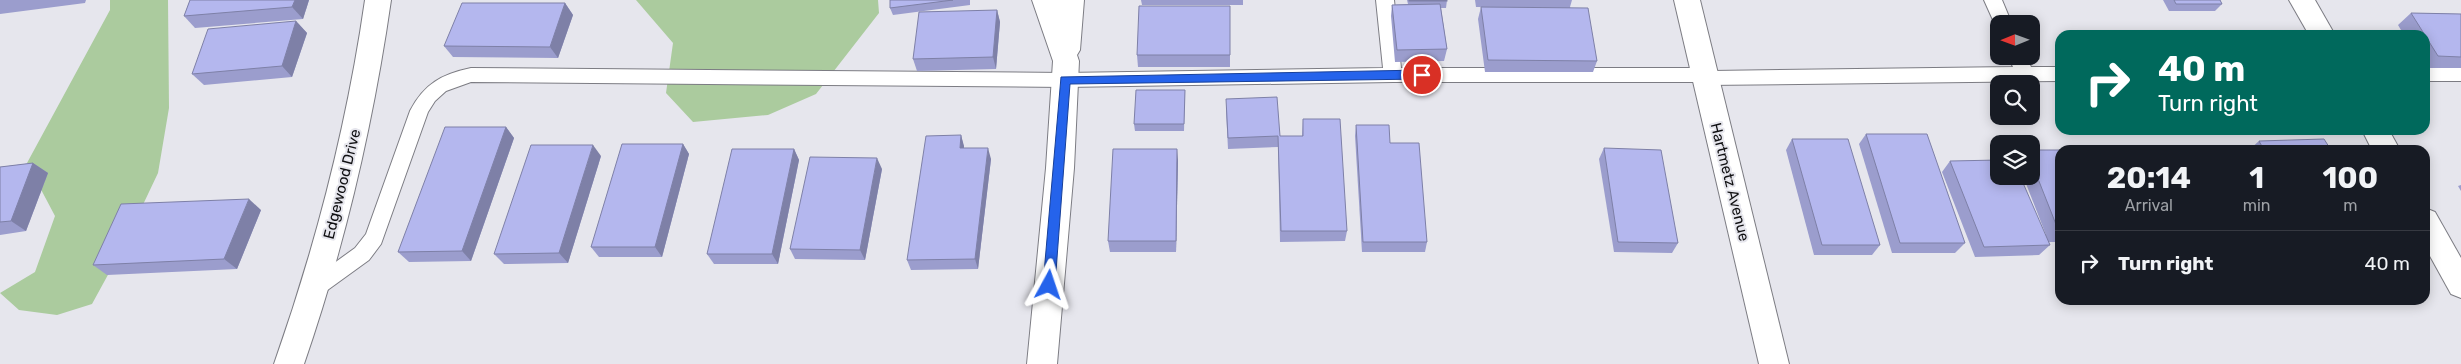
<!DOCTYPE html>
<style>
:root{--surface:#171b24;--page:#242831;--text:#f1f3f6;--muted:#9ea1a6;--line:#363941}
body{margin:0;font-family:Rubik,sans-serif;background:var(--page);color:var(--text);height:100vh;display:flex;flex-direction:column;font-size:19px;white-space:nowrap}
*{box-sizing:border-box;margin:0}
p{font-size:16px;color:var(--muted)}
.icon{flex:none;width:28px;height:28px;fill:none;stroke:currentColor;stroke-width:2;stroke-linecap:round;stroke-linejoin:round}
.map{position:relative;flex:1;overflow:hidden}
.details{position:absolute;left:2055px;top:145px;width:375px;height:160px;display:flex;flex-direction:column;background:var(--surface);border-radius:15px;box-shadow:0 2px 12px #0003}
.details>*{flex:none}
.banner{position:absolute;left:2055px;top:30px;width:375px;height:105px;border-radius:15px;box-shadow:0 2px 12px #0003;background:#00695c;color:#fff;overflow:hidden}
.needle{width:32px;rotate:269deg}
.buttons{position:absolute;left:1990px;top:15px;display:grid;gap:10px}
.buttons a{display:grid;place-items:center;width:50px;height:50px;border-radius:10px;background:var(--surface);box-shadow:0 2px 12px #0003;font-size:25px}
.pin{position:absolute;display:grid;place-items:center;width:42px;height:42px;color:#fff;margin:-21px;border:2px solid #fff;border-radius:50%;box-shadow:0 1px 5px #0007}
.me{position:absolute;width:55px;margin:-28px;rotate:5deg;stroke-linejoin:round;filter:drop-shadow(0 0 4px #0008)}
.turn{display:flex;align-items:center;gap:18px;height:105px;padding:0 20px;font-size:22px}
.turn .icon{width:65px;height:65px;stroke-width:2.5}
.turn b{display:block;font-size:35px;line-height:42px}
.eta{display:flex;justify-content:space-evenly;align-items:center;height:85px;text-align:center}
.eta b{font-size:30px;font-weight:700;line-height:35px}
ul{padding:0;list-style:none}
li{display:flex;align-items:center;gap:15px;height:65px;padding:0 20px;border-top:1px solid var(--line)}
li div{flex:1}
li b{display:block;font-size:19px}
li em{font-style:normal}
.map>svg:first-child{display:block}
</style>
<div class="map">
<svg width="2461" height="364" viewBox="0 0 2461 364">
<rect width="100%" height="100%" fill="#e6e6ed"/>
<g fill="#abcb9e">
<path d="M110,0H168L169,108L158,173L121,251L92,304L57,315L19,310L0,293L35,272L55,216L27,163L110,10Z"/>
<path d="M636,0H878L879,13L816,94L768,115L693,122L666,93L673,43Z"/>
</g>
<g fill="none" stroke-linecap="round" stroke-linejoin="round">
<g stroke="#7c7c83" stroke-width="2">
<g id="lane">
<path d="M1376,0H1394L1401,68H1705L1712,71L2013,67L2008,56H2026L2031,67H2060V81L1705,85L1698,82H1393L1065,87L471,82L446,91L435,101L428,112L381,244L369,260L322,294L315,297L308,294L305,288L308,282L355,248L366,234L410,111C424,84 442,74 471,68L1065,73L1383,68Z"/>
<path d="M1984,0H2002L2012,24H1999V29H1997Z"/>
<rect x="2425" y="67" width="36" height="14"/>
</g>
</g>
<g stroke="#7c7c83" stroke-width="2">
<g id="street">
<path d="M365,0H391C373,125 345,245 304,364H274C316,245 347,125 365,0Z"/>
<path d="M1032,0H1058V2V0H1084L1080,50L1077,55L1079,61L1074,168L1057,364H1027L1046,168L1053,61Z"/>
<path d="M1674,0H1700L1789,364H1759Z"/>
<path d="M2289,0H2315L2335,35H2309Z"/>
<path d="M2362,130H2389L2400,150H2372Z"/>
<path d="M2425,208L2435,212L2461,258V298L2451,294L2425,247Z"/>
</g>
</g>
<use href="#lane" fill="#fff" fill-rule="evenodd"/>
<use href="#street" fill="#fff" fill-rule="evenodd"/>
</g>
<g fill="#9b9dcd">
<path d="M0,0H86L85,3L0,14Z"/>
<path d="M190,0H309L303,19L195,28L184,16Z"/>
<path d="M890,0H970V5L893,15L890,8Z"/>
<path d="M1141,0H1243V5H1142Z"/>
<path d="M1407,0H1447L1446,8H1441L1447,49L1444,61L1395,62L1391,16L1392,5L1408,4Z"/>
<path d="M1475,0H1572L1570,7L1597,61L1593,72H1485L1478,19L1481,7H1476Z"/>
<path d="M2163,0H2220L2222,4L2215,11H2169Z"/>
<path d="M565,3L573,15L558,58L453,57L444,46Z"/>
<path d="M1230,6V67H1138L1137,55Z"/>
<path d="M997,10L1000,22L996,69L917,71L913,59Z"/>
<path d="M2411,13L2461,14V68H2425V35H2404L2398,25Z"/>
<path d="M296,21L307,33L292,77L204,85L192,74Z"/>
<path d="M1185,90L1184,131H1135L1134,124Z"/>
<path d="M1226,110L1280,136H1302L1303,119L1347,231L1345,241L1280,242L1278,147L1228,149Z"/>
<path d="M1356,125L1390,143L1427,242L1425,252H1362L1355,136Z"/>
<path d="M506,127L514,138L471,261L409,262L398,252Z"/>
<path d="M1866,134L1965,243L1955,253H1892L1859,144Z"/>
<path d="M961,135L964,148L991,159L978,269L911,270L907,260Z"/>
<path d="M1792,139L1880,245L1872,255H1814L1786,150Z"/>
<path d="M2259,141L2331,150H2249Z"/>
<path d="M683,144L689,154L662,257H599L591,247Z"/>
<path d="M1604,148L1678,243L1672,253L1614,252L1599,159Z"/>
<path d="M794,149L799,160L778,264H714L707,254Z"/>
<path d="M2031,150H2060V242H2049L2050,245L2039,255L1975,257L1942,172L1950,161L2046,235L2023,176H2031Z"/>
<path d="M601,156L568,263L504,264L494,254Z"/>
<path d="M1178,160L1176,252H1110L1108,241Z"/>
<path d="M33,163L48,173L26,231L0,235V167Z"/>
<path d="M882,169L865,260L795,259L790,249Z"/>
<path d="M2461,185V191L2458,186Z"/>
<path d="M261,210L237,269L107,275L93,265Z"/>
</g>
<g fill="#7e80a7">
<path d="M295,0H309L303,19L292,7Z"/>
<path d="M565,3L573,15L558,58L550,47Z"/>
<path d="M997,10L1000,22L996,69L993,57Z"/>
<path d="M296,21L307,33L292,77L282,66Z"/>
<path d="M506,127L514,138L471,261L462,251Z"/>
<path d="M961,135L964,146L963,159L960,148Z"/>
<path d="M683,144L689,154L662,257L655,247Z"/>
<path d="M593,145L601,156L568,263L559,253Z"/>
<path d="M988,148L991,159L978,269L975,259Z"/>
<path d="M794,149L799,160L778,264L772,254Z"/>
<path d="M1177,149L1178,160L1176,252V241Z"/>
<path d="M877,158L882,169L865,260L860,250Z"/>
<path d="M33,163L48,173L26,231L11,221Z"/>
<path d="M249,199L261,210L237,269L224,259Z"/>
</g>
<g fill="#b4b7ee" stroke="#7e80a7">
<path d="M190,0H295L292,7L184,16Z"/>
<path d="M890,0H953L890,8Z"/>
<rect x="1409" y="0" width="38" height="1"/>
<path d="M2174,0H2220L2222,4H2176Z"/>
<path d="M462,3H565L550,47L444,46Z"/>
<path d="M1440,4L1447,49L1397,50L1392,5Z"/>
<path d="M1139,6H1230V55H1137Z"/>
<path d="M1481,7L1588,8L1597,61L1488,60Z"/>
<path d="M997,10L993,57L913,59L919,12Z"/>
<path d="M2411,13L2461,14V57L2438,56Z"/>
<path d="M296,21L282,66L192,74L208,29Z"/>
<path d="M1136,90H1185L1184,124H1134Z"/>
<path d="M1277,97L1280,136H1303V119H1340L1347,231H1281L1278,136L1228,138L1226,99Z"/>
<path d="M1356,125H1389L1390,143H1419L1427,242H1363Z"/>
<path d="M445,127H506L462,251L398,252Z"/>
<path d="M1866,134H1927L1965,243H1900Z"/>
<path d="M961,135L960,148H988L975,259L907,260L926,136Z"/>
<path d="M1792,139H1848L1880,245H1822Z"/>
<path d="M2324,139L2331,150H2264L2259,141Z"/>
<path d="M622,144H683L655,247H591Z"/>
<path d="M531,145H593L559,253L494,254Z"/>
<path d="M1604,148L1661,150L1678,243L1618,242Z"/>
<path d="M732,149H794L772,254H707Z"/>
<path d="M1113,149H1177L1176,241H1108Z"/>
<path d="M2031,150H2086H2060V232H2059L2031,161Z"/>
<path d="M810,157L877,158L860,250L790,249Z"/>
<path d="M1999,160V176H2020L2050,245L1984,247L1950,161Z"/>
<path d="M33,163L11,221L0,222V167Z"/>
<path d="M249,199L224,259L93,265L121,204Z"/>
</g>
<path fill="#2563eb" stroke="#184099" d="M1422,70L1428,75L1422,79L1070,84L1055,285L1049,291L1045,289L1043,285L1061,77Z"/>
<g text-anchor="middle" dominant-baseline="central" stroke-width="4" stroke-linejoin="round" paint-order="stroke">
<g font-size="15" fill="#101012" stroke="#e6e6ed">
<text transform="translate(1730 182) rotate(76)">Hartmetz Avenue</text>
<text transform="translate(342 184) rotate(-76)">Edgewood Drive</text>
</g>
</g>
</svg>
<div class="buttons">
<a><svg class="needle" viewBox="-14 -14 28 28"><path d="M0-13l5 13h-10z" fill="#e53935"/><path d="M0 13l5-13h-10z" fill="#9ea1a6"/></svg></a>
<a><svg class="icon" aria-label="search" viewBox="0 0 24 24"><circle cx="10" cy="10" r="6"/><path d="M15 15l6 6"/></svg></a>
<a><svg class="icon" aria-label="layers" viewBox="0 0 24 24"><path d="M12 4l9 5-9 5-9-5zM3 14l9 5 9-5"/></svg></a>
</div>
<div class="pin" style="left:1422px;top:75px;background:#d93025"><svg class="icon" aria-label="arrive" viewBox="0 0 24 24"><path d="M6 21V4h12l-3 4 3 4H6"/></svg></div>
<svg class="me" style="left:1049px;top:285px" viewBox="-20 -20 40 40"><path d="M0-17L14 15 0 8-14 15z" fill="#2563eb" stroke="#fff" stroke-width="4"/></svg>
<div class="banner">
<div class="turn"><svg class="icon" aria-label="right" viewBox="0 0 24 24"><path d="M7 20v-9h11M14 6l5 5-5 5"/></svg><div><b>40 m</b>Turn right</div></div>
</div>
<section class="details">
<div class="eta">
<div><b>20:14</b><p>Arrival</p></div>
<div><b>1</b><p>min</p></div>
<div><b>100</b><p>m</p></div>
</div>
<ul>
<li><svg class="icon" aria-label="right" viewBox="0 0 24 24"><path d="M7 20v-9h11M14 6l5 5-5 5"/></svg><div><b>Turn right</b></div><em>40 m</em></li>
</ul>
</section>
</div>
